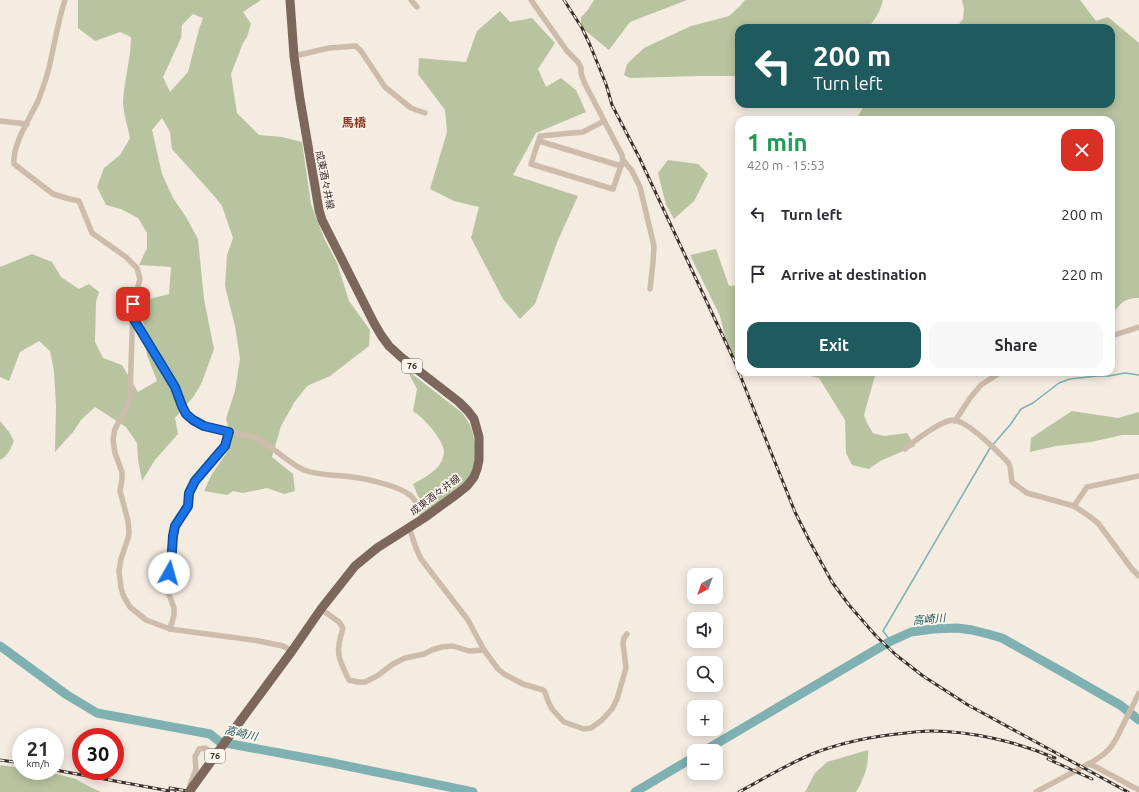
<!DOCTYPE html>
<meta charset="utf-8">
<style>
:root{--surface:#fff;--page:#f7f7f7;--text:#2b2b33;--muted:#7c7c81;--accent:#1f5a5e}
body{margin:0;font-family:Ubuntu,"Noto Sans JP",sans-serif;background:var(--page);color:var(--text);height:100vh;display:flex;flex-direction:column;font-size:15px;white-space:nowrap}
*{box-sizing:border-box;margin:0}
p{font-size:13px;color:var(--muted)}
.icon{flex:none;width:22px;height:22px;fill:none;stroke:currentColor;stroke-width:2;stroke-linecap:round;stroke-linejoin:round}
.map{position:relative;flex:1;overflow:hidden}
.side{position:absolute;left:735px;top:116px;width:380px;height:260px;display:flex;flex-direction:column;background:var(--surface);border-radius:12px;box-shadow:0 2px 10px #0003}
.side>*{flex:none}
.guide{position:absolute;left:735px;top:24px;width:380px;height:84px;border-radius:12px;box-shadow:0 2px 10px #0003;background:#1f5a5e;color:#fff;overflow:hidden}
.needle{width:26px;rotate:221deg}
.fabs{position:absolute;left:687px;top:568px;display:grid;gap:8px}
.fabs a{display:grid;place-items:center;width:36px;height:36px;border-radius:8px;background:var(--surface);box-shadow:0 2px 10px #0003;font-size:20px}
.speed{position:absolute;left:12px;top:728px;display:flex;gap:8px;font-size:20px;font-weight:700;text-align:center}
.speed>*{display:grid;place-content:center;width:52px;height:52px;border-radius:50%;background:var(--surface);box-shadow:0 2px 10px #0003;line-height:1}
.speed small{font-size:10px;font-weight:400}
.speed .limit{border:6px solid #d22;background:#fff;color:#111}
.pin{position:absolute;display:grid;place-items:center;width:34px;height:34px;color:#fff;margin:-17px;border-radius:8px;box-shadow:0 2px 6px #0006}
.me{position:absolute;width:44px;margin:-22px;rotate:7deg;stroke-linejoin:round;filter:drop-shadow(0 0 3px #0008)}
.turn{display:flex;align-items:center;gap:14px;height:84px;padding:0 12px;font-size:18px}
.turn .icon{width:52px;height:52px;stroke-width:2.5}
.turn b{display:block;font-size:28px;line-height:34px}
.round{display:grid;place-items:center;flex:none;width:42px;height:42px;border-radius:12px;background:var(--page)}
.head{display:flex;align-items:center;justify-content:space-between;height:68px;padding:0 12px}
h1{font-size:24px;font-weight:600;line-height:30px;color:#1e9e55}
.button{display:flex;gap:8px;margin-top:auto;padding:8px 12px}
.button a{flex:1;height:46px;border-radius:12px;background:var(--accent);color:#fff;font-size:16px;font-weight:600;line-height:46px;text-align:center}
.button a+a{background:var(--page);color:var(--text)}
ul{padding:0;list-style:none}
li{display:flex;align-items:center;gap:12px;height:60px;padding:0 12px}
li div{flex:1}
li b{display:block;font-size:15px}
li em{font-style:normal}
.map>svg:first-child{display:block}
</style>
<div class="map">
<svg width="1139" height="792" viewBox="0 0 1139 792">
<rect width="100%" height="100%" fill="#f4ebe1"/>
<g fill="#b8c4a0" fill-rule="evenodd">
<path d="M78,0H261L243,12L251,24L247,37L243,43L231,74L237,113L259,135L282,137L302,142L311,204L324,238L337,263L349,301L370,330L369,346L330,376L307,386L294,403L281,426L272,457L293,474L295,491L284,494L267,488L243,493L233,491L227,495L204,491L212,474L228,451L232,439L226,419L235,391L240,359L235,326L225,286L227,255L233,238L222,206L216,198L172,149L170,132L162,118L152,130L162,174L173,198L186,217L198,239L204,299L214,349L202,382L194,396L175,418L178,434L155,460L142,481L138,459L137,443L126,427L95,407L81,420L73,432L55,452L56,406L54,371L50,351L39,341L20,352L9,381L0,377V267L32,254L52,262L61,277L79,289L89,284L99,292L96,302L95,342L103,358L122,365L138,392L157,381L147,355L141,301L169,294L171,267L139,265L147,248V233L138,218L121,209L106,205L97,187L104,168L120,155L130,138C128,128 123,112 123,102C124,80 131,59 131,37L120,32L95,41L78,28ZM193,14L203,18L199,29L188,72L170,92L163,77L181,38L182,25Z"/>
<path d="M594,0H687L630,22L609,50L581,27V17L587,11Z"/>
<path d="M745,0H883C880,12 876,18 868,28H739V76H699L630,78L624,75L627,64L644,48L691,26L729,16L738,8Z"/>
<path d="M962,0H1080L1096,21L1108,17L1139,43V298C1123,298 1120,304 1111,316V120H856L865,104H1111V28H956L963,19L964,9Z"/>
<path d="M500,11L510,22L532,18L555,43L538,69L546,87L561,78L576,90L586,112L536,133L513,175L578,196L558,240L535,304L520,319L503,299L471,238L479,207L454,201L430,189L447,132L445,110L418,74L419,58L466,62L477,31Z"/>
<path d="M668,160L698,164L708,174L694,201L674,219L666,205L658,173Z"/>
<path d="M716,249L729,286L739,285V367L729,354L720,316L690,255Z"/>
<path d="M407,370L461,412C477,429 480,458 468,479C462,489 436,506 426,515L413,484C421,480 435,472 440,464C442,462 444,455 444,452C444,440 423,417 413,411L417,389Z"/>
<path d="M792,372H876L864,415L867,423L873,433L884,436L907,433L915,446L880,461L869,469L852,465L846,453L845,420L819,378Z"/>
<path d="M1072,411L1118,418L1139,412V435H1122L1091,442L1056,446L1030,452L1031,438Z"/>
<path d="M0,421L9,432L14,441C11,448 7,457 0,460Z"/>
<path d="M868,750C869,765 864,779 856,792H805L815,773L827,762Z"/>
<path d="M0,765L21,768V771H45L76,779L88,786L101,792H0Z"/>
</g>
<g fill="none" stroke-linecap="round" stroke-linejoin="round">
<path stroke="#7fb0b2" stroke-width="1.5" d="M891,641L883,631L990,448L1010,425L1021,409L1033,403L1059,383L1070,379L1097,376H1109L1125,373L1139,375"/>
<g stroke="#7fb0b2" stroke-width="9">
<path d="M0,646L67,695L97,713L210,734L220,742L328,762L473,792"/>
<path d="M704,751L889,642L911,632L933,629L957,628L972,630L988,634L1002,638L1066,674L1120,705L1139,720"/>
<path d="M635,792L694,757"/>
</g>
<g stroke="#cdbbac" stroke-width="5.5">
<path d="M65,0C59,18 56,36 52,54C49,70 44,86 38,101C30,118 12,145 14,164L53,194L66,198L79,201L92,233L126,257L137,268L140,279L133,304L130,398L127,407L115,429L113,439L115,453L122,472V479L120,491L128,521L129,533L128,538L121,559L119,571L121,588L124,597L130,607L146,620L170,629L259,641L283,646L292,651"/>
<path d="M411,0L417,7"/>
<path d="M531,0L567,51L578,62L581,68V73L584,82L622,155L623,160L632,171L640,187L654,246L653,262L650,289"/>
<path d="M294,56L329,48L356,46L361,51L385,87L411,108L425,113"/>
<path d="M0,121L27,124"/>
<path d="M604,121L583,132L540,136L531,164L613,189L623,160"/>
<path d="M539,141L621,166"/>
<path d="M133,318C147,340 163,362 175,386C181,397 181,411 192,420C208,432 236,431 253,437C273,445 286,462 304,470C317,475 330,475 343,476C360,477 397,485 410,495C417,501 420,510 424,518"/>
<path d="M1111,336L1139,327"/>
<path d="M955,421L970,398L981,385L1001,372"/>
<path d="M905,449C914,441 939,422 952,420C965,419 992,446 1001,455C1003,458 1008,461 1009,464C1011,467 1011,478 1012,482L1027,493L1074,506L1089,516L1098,523L1132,569L1139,576"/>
<path d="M1074,506L1087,487L1139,476"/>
<path d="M409,527L416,548L421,559L468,620L484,650L498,669L504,674L523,684L543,690L545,692L548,701L552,709L564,722L584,729L591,728L602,720L612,709L617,699L626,668L623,643L624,638L627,634"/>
<path d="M321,609L339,622L343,628C335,653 338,658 349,680L358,682H365L377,676L393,664L405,658L424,654L432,650L442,647L453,646L469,651L484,650"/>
<path d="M170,629L174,615V608L166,586L171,565L173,536L175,526L188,506L189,493L195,481L225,445L229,432"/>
<path d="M1088,764L1096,767L1139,790"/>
<path d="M190,785L196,769L195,757L199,749L205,748L215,755"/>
<path d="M1036,792L1094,761L1104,754L1111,747L1116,739L1139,693"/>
</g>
<path stroke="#7d675c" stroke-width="9" d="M241,720L292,651L321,609L355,566L377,548L424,518L457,494L467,486L474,477L477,469L479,460V437L474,419L468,411L459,402L401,357L389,346L381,335L374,323L322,220L319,210L300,99L294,56L290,0"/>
<g stroke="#3b302b" stroke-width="3">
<g id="rail">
<path d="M564,0L582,28L590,45L606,84L612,105L639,157L734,360L795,512L810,542L832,582L849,605L876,636L896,655L923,676L968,705L1128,792"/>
<path d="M1048,759L1092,779"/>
<path d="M0,760L21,763"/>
<path d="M55,770L175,792"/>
<path d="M170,788L193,792"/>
<path d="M739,792C763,779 786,765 812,754C842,742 874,736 906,733C914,732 923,731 931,731C971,731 1018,742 1055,758"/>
</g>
</g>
<use href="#rail" stroke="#fbf5ee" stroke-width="1.5" stroke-dasharray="4.5" stroke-linecap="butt"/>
<path stroke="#7d675c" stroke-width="9" d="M189,792L241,720"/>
</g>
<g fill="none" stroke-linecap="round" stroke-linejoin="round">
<g stroke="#114b97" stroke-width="10">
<path id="route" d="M133,304V318L175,387L182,406L186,414L193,420L204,426L229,432L225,446L195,481L189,493L188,506L175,526L173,536L171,565L169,573"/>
</g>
<use href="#route" stroke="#1a73e8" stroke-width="7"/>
</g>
<g text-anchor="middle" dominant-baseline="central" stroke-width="3.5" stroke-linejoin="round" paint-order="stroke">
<g fill="#fbf5ee" stroke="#756b66" stroke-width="1">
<rect x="402" y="359" width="20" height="14" rx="3"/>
<rect x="205" y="749" width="20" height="14" rx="3"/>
</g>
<g font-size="9" font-weight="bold" fill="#3b302b">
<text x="412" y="366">76</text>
<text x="215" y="756">76</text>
</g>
<g font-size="10" fill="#3b302b" stroke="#fbf5ee">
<text transform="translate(325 180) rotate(79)">成東酒々井線</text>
<text transform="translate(435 495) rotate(-37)">成東酒々井線</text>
</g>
<g font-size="11" font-style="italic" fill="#1f5a5e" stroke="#fbf5ee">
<text transform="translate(929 619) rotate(-5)">高崎川</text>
<text transform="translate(241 733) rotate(13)">高崎川</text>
</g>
<g font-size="12" font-weight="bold" fill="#8c3b22" stroke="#fbf5ee">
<text x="354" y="122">馬橋</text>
</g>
</g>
</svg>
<div class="fabs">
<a><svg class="needle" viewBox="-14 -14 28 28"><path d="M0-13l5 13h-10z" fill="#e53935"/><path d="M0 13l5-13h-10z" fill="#7c7c81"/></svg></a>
<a><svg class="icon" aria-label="sound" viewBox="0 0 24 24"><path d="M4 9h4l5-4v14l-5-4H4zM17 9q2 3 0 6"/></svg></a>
<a><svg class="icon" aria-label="search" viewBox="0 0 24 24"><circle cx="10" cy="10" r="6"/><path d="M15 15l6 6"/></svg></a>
<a>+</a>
<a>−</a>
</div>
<div class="speed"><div>21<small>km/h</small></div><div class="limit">30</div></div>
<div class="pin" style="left:133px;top:304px;background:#d93025"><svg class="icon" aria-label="arrive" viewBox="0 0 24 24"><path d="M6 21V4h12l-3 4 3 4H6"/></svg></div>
<svg class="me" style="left:169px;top:573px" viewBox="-20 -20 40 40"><circle r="19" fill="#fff"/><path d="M0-13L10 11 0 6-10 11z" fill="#1a73e8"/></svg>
<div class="guide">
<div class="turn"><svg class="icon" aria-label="left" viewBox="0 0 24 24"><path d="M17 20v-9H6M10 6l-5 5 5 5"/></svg><div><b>200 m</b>Turn left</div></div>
</div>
<section class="side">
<div class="head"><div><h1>1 min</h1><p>420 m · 15:53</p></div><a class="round" style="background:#d93025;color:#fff"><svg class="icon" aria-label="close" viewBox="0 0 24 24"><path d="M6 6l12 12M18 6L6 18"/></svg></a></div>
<ul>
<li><svg class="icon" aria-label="left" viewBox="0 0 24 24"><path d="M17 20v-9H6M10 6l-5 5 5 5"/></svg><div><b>Turn left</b></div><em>200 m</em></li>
<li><svg class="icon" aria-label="arrive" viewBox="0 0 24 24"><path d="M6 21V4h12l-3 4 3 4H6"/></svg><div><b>Arrive at destination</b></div><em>220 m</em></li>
</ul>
<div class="button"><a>Exit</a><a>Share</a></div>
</section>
</div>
